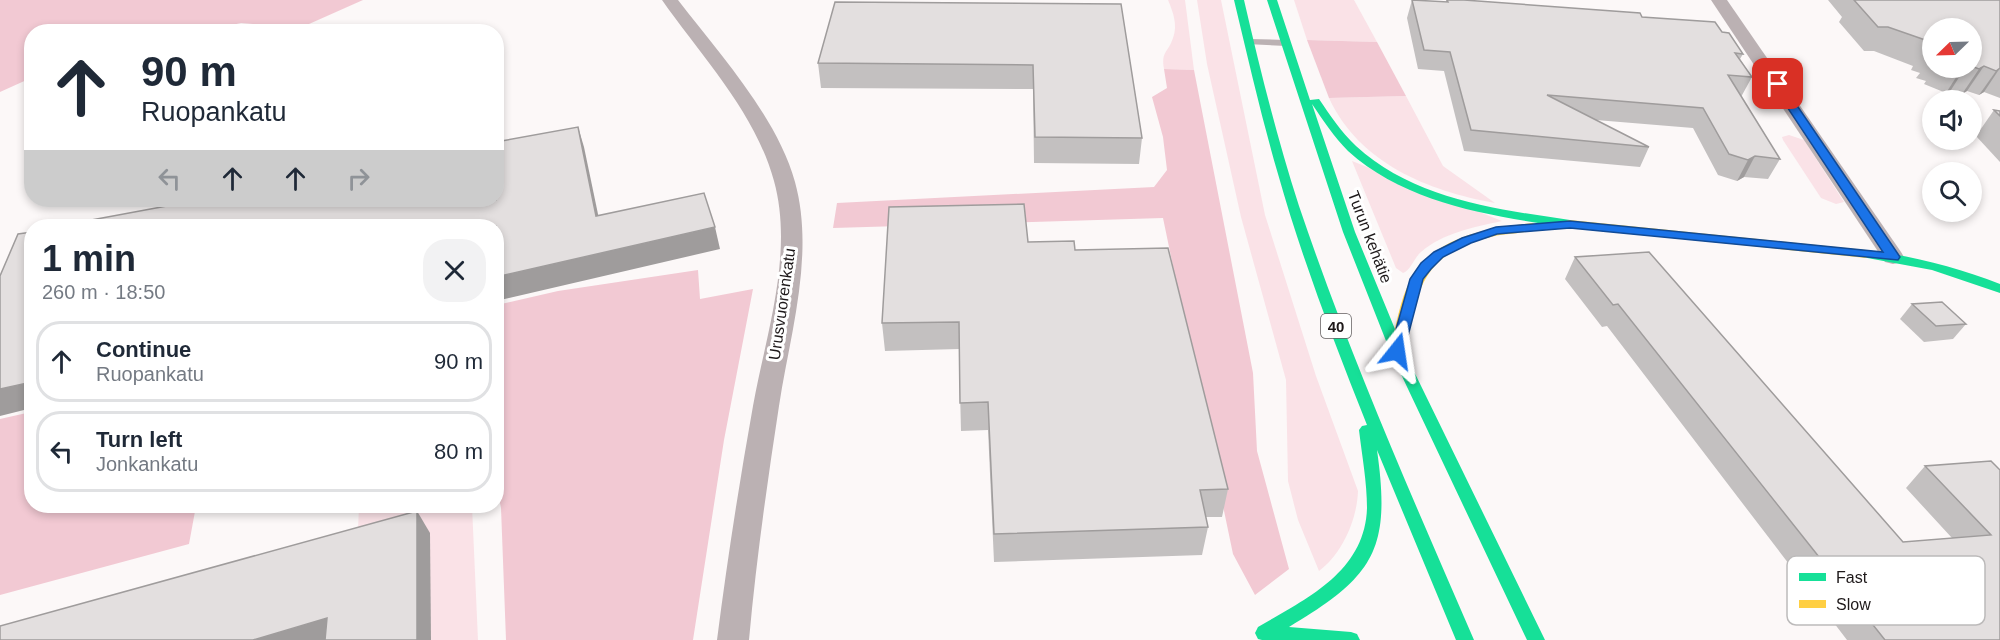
<!DOCTYPE html>
<meta charset="utf-8">
<style>
:root{--surface:#fff;--page:#f2f2f3;--text:#1f2937;--muted:#747a83;--line:#e0e1e3}
body{margin:0;font-family:Arial,sans-serif;background:var(--page);color:var(--text);height:100vh;display:flex;flex-direction:column;font-size:22px;white-space:nowrap}
*{box-sizing:border-box;margin:0}
p{font-size:20px;color:var(--muted)}
.icon{flex:none;width:33px;height:33px;fill:none;stroke:currentColor;stroke-width:2;stroke-linecap:round;stroke-linejoin:round}
.map{position:relative;flex:1;overflow:hidden}
.side{position:absolute;left:24px;top:219px;width:480px;height:294px;display:flex;flex-direction:column;background:var(--surface);border-radius:24px;box-shadow:0 3px 9px #0003}
.side>*{flex:none}
.guide{position:absolute;left:24px;top:24px;width:480px;height:183px;border-radius:24px;box-shadow:0 3px 9px #0003;background:#fff;color:var(--text);overflow:hidden}
.needle{width:39px;rotate:247deg}
.tools{position:absolute;left:1922px;top:18px;display:grid;gap:12px}
.tools a{display:grid;place-items:center;width:60px;height:60px;border-radius:50%;background:var(--surface);box-shadow:0 3px 9px #0003;font-size:30px}
.pin{position:absolute;display:grid;place-items:center;width:51px;height:51px;color:#fff;margin:-26px;border-radius:12px;box-shadow:0 3px 9px #0006}
.me{position:absolute;width:66px;margin:-33px;rotate:15deg;stroke-linejoin:round;filter:drop-shadow(0 0 4px #0008)}
.turn{display:flex;align-items:center;gap:21px;height:126px;padding:0 18px;font-size:27px}
.turn .icon{width:78px;height:78px;stroke-width:2.5}
.turn b{display:block;font-size:42px;line-height:51px}
.lanes{display:flex;align-items:center;height:57px;padding:0 18px;background:#0003;justify-content:center;gap:30px;direction:ltr}
.lanes .off{opacity:.35}
.round{display:grid;place-items:center;flex:none;width:63px;height:63px;border-radius:24px;background:var(--page)}
.overview{display:flex;align-items:center;justify-content:space-between;height:102px;padding:0 18px}
h1{font-size:36px;font-weight:600;line-height:45px}
ul{padding:0;list-style:none}
li{display:flex;align-items:center;gap:18px;height:81px;margin:0 12px 9px;padding:0 6px;border:3px solid var(--line);border-radius:24px}
li div{flex:1}
li b{display:block;font-size:22px}
li em{font-style:normal}
.map>svg:first-child{display:block}
</style>
<div class="map">
<svg width="2000" height="640" viewBox="0 0 2000 640">
<rect width="100%" height="100%" fill="#fcf8f8"/>
<g fill="#fae2e7">
<path d="M1168,0H1185L1194,70L1164,69C1161,51 1168,53 1173,38C1178,25 1173,12 1168,0Z"/>
<path d="M1197,0H1221L1265,215L1316,376L1358,491C1357,520 1342,554 1319,571L1298,520L1288,481L1286,380L1241,217L1207,64Z"/>
<path d="M1294,0H1354L1377,42L1307,40Z"/>
<path d="M1406,96L1443,166L1495,203C1428,191 1359,163 1329,98Z"/>
<path d="M1789,135L1804,140L1844,202L1836,204L1821,198L1783,140L1782,137Z"/>
<path d="M1352,161L1502,221C1474,227 1443,233 1421,252C1414,258 1411,270 1403,273L1396,268Z"/>
<path d="M359,506H472L478,640H431L357,554Z"/>
</g>
<g fill="#f2c9d3">
<path d="M0,0H363L300,28L241,23L200,32H32L31,78L0,92Z"/>
<path d="M1307,40L1377,42L1406,96L1329,98Z"/>
<path d="M1164,69L1194,70L1253,373L1257,451L1289,569L1255,595L1233,554L1163,218L833,228L837,203L1154,187L1167,170L1163,137L1152,97L1167,88Z"/>
<path d="M698,270L700,299L753,289L724,440L693,640H506L501,508L496,483L497,305L558,291Z"/>
<path d="M31,412L32,506H196L189,544L0,595V419Z"/>
</g>
<g fill="none" stroke-linecap="round" stroke-linejoin="round">
<path fill="#bbb1b3" fill-rule="evenodd" d="M1249,39L1286,40L1290,43L1286,46L1246,44V40Z"/>
<g fill="#bbb1b3" fill-rule="evenodd">
<path d="M662,0H678C719,53 777,117 795,182C815,255 790,334 779,406C767,484 756,562 749,640H717C727,562 739,484 753,406C766,334 794,254 774,181C755,112 702,57 662,0Z"/>
<path d="M1711,0H1727L1901,252L1904,257L1901,262L1893,264L1885,262Z"/>
</g>
<g fill="#16e098" fill-rule="evenodd">
<path d="M1234,0H1244C1260,69 1277,138 1299,206C1349,354 1412,497 1474,640H1456L1377,450C1391,549 1375,576 1289,627L1351,632L1357,634L1360,640H1262L1258,639L1255,633L1258,627C1306,599 1365,572 1367,508C1367,482 1362,456 1359,430L1362,426L1367,425C1334,342 1302,259 1278,174C1261,116 1248,58 1234,0Z"/>
<path d="M1267,0H1277L1310,100L1319,99C1330,115 1341,132 1356,146C1414,199 1495,209 1570,220L1576,224L1570,228C1493,216 1408,205 1348,151C1334,137 1323,120 1312,104L1355,232L1404,351L1545,640H1527L1390,351L1343,232Z"/>
<path d="M1866,250C1912,256 1957,267 2000,284V293L1932,270L1862,257L1860,254Z"/>
</g>
<g fill="#ffcf43" fill-rule="evenodd">
<path d="M1570,220L1866,250L1872,254L1866,258L1566,227L1564,224L1566,221Z"/>
<path d="M1533,223L1539,227L1537,230C1521,234 1504,233 1487,238C1420,255 1418,292 1404,351L1402,354H1392L1390,351C1396,328 1399,301 1411,279C1435,236 1488,228 1533,223Z"/>
</g>
</g>
<g fill="#c3c0c0" fill-rule="evenodd">
<path d="M1412,0L1446,2V0H1464L1642,17L1722,32L1743,54L1740,59L1752,77L1741,97L1780,159L1768,179L1744,177L1737,181L1718,175L1693,128L1596,120L1649,147L1640,167L1464,151L1444,71L1418,69L1407,18Z"/>
<path d="M1828,0H2000V98L1984,92L1979,95L1967,91L1962,94L1951,90L1946,93L1924,84L1926,81L1916,78L1920,73L1911,70L1913,66L1874,51H1864L1839,22L1842,17ZM1932,28H1971V68H1932Z"/>
<path d="M1121,4L1142,138L1139,164L1034,163L1033,89L821,88L818,63Z"/>
<path d="M1994,110L2000,111V162L1976,136Z"/>
<path d="M1028,242L1075,250L1228,489L1222,517H1206L1208,527L1202,555L994,562L988,430L961,431L959,349L885,351L882,323Z"/>
<path d="M1575,257L1903,542L1952,538L1906,488L1925,466L2000,470V640H1847L1607,326L1602,327L1565,279Z"/>
<path d="M1912,304L1966,324L1953,339L1924,342L1900,319Z"/>
</g>
<g fill="#9f9c9c">
<path d="M1984,66L1967,91L1962,94L1979,69Z"/>
<path d="M1962,68H1965L1951,90L1946,93Z"/>
<path d="M2000,68L1984,92L1979,95L1996,71Z"/>
<path d="M578,127L584,147L603,238L596,216Z"/>
<path d="M1755,156L1744,177L1737,181L1748,160Z"/>
<path d="M715,227L720,249L496,301V277Z"/>
<path d="M32,382V408L0,416V389Z"/>
<path d="M417,511L430,533L431,640H417Z"/>
<path d="M327,618L341,640H253Z"/>
</g>
<g fill="#e3dfdf" stroke="#9f9c9c" stroke-width="1.5">
<path d="M1412,0L1448,2L1447,0H1464L1640,13L1642,17L1715,22L1722,32L1729,33L1743,54L1735,53L1752,77L1728,75L1780,159L1755,156L1748,160L1729,154L1703,108L1547,95L1649,147L1471,130L1450,52L1424,50Z"/>
<path d="M1854,0H2000V68L1996,71L1984,66L1979,69L1971,66V28H1932V47L1926,45L1931,42L1888,27H1878Z"/>
<path d="M835,2L1121,4L1142,138L1035,137L1033,65L818,63Z"/>
<path d="M1994,110L2000,111V116Z"/>
<path d="M578,127L596,216L704,193L715,227L496,277V226H59L199,200H496V142Z"/>
<path d="M1024,204L1028,242L1074,241L1075,250L1168,248L1228,489L1200,490L1208,527L994,534L988,402L960,403L959,322L882,323L889,207Z"/>
<path d="M32,232V382L0,389V276L18,234Z"/>
<path d="M1649,252L1903,542L1991,535L1925,466L1991,461L2000,470V640H1885L1618,304L1613,305L1575,257Z"/>
<path d="M1942,302L1966,324L1936,326L1912,304Z"/>
<path d="M417,511V640H325L327,618L253,640H0V626Z"/>
</g>
<path fill="#1a73e8" stroke="#114b97" stroke-width="1.5" d="M1778,81L1781,82L1898,254L1900,257L1898,260L1570,228L1497,234L1471,243L1443,257L1431,269L1423,279L1404,351L1402,355H1392L1390,351L1410,279L1421,263L1434,252L1462,238L1496,227L1570,221L1883,252L1772,84Z"/>
<g text-anchor="middle" dominant-baseline="central" stroke-width="6" stroke-linejoin="round" paint-order="stroke">
<rect fill="#fff" stroke="#625e5f" stroke-width="1.5" x="1321" y="314" width="30" height="24" rx="4.5"/>
<g font-size="15" font-weight="bold" fill="#1e191a">
<text x="1336" y="326">40</text>
</g>
<g font-size="16" fill="#1e191a" stroke="#fff">
<text transform="translate(1370 237) rotate(69)">Turun kehätie</text>
<text transform="translate(782 304) rotate(-82)">Urusvuorenkatu</text>
</g>
</g>
<rect x="1787" y="556" width="198" height="69" rx="9" fill="#fff" stroke="#bcbaba" stroke-width="1.5"/>
<rect x="1799" y="573" width="27" height="8" fill="#16e098"/>
<rect x="1799" y="600" width="27" height="8" fill="#ffcf43"/>
<g font-size="16" fill="#1e191a">
<text x="1836" y="583">Fast</text>
<text x="1836" y="610">Slow</text>
</g>
</svg>
<div class="tools">
<a><svg class="needle" viewBox="-14 -14 28 28"><path d="M0-13l5 13h-10z" fill="#e53935"/><path d="M0 13l5-13h-10z" fill="#747a83"/></svg></a>
<a><svg class="icon" aria-label="sound" viewBox="0 0 24 24"><path d="M4 9h4l5-4v14l-5-4H4zM17 9q2 3 0 6"/></svg></a>
<a><svg class="icon" aria-label="search" viewBox="0 0 24 24"><circle cx="10" cy="10" r="6"/><path d="M15 15l6 6"/></svg></a>
</div>
<div class="pin" style="left:1778px;top:84px;background:#d93025"><svg class="icon" aria-label="arrive" viewBox="0 0 24 24"><path d="M6 21V4h12l-3 4 3 4H6"/></svg></div>
<svg class="me" style="left:1397px;top:351px" viewBox="-20 -20 40 40"><path d="M0-17L14 15 0 8-14 15z" fill="#1a73e8" stroke="#fff" stroke-width="4"/></svg>
<div class="guide">
<div class="turn"><svg class="icon" aria-label="ahead" viewBox="0 0 24 24"><path d="M12 20V5M6 11l6-6 6 6"/></svg><div><b>90 m</b>Ruopankatu</div></div>
<div class="lanes"><svg class="icon off" aria-label="left" viewBox="0 0 24 24"><path d="M17 20v-9H6M10 6l-5 5 5 5"/></svg><svg class="icon" aria-label="ahead" viewBox="0 0 24 24"><path d="M12 20V5M6 11l6-6 6 6"/></svg><svg class="icon" aria-label="ahead" viewBox="0 0 24 24"><path d="M12 20V5M6 11l6-6 6 6"/></svg><svg class="icon off" aria-label="right" viewBox="0 0 24 24"><path d="M7 20v-9h11M14 6l5 5-5 5"/></svg></div>
</div>
<section class="side">
<div class="overview"><div><h1>1 min</h1><p>260 m · 18:50</p></div><a class="round"><svg class="icon" aria-label="close" viewBox="0 0 24 24"><path d="M6 6l12 12M18 6L6 18"/></svg></a></div>
<ul>
<li><svg class="icon" aria-label="ahead" viewBox="0 0 24 24"><path d="M12 20V5M6 11l6-6 6 6"/></svg><div><b>Continue</b><p>Ruopankatu</p></div><em>90 m</em></li>
<li><svg class="icon" aria-label="left" viewBox="0 0 24 24"><path d="M17 20v-9H6M10 6l-5 5 5 5"/></svg><div><b>Turn left</b><p>Jonkankatu</p></div><em>80 m</em></li>
</ul>
</section>
</div>
